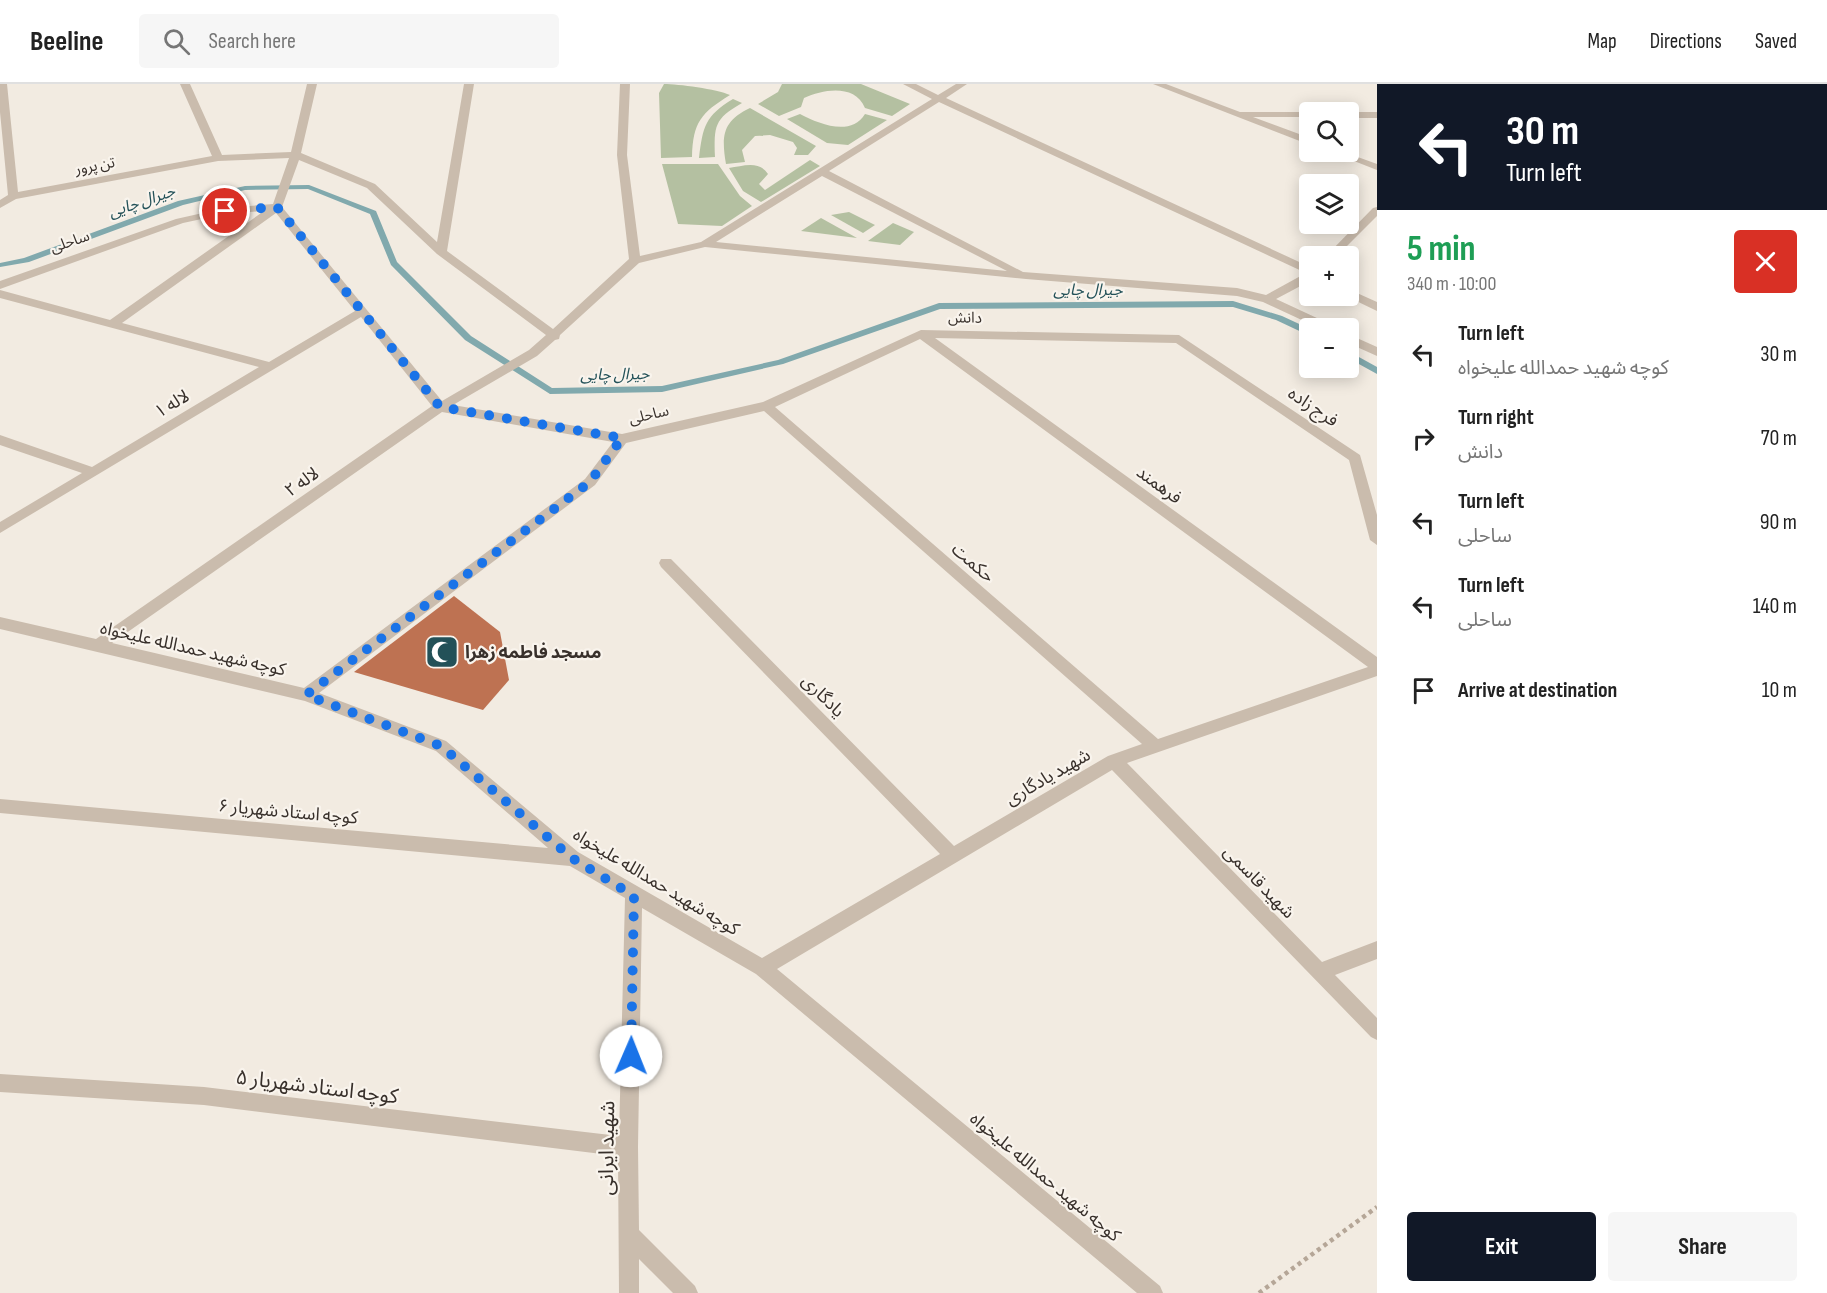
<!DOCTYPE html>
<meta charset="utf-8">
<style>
:root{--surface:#fff;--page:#f6f6f6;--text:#222;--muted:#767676;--line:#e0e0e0;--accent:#111827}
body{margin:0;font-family:"Sofia Sans Condensed","Noto Sans Arabic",sans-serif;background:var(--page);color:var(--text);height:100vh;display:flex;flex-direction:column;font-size:22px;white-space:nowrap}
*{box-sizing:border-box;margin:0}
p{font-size:20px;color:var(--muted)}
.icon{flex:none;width:33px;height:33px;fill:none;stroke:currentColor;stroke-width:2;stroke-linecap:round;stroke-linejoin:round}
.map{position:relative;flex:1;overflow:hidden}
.sheet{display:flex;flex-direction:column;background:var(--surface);width:450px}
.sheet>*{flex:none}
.banner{background:#111827;color:#fff;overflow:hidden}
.controls{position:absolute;left:1299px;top:18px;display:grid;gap:12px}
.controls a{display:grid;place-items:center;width:60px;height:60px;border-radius:6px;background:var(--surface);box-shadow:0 3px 15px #0003;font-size:30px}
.pin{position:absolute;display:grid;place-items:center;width:51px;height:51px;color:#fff;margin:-26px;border:3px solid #fff;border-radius:50%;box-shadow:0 2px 6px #0007}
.me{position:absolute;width:66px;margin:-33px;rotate:1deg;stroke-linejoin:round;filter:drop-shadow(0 0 4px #0008)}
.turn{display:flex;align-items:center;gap:21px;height:126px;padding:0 30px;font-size:27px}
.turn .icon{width:78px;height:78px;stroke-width:2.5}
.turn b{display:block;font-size:42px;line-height:51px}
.round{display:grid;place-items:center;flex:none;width:63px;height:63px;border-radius:6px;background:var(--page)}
.head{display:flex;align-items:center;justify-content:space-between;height:102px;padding:0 30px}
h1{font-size:36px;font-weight:700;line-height:45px;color:#1e9e55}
.action{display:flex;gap:12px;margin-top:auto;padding:12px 30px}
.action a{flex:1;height:69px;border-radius:6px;background:var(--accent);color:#fff;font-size:24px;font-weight:700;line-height:69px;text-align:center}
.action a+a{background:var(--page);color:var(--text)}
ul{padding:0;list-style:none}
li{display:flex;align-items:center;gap:18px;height:84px;padding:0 30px}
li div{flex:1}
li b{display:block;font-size:22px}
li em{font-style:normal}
header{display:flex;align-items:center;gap:36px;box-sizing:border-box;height:84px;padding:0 30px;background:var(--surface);border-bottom:2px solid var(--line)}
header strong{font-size:28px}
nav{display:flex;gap:33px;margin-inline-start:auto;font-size:21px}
.search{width:420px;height:54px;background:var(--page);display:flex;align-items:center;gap:15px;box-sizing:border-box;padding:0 21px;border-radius:6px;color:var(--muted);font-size:22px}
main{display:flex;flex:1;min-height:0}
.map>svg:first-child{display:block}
</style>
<header>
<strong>Beeline</strong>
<div class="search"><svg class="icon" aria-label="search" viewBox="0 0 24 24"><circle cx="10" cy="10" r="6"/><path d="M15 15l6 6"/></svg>Search here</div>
<nav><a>Map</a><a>Directions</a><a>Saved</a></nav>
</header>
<main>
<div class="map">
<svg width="1377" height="1209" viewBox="0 0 1377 1209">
<rect width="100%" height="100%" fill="#f2ebe1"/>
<g fill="#b4c0a1">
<path d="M664,0C678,0 717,5 730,11C701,29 693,38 692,73L661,74L659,9Z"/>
<path d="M782,0H861L910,20L892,32L865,24C855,0 824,5 804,14L801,23L779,32L758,20L778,8Z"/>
<path d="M733,15L742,19C714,35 714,42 715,73L699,74C703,42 705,32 733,15Z"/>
<path d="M750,24L816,62L808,71H794L797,64L793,58L770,51L755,52L742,66L745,78L726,80C721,51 723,37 750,24Z"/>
<path d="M800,30C819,40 851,53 865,30L887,36L848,61L827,59L787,35Z"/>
<path d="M810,76L820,82L761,118L743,107L729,84C743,82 759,76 768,90L759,100L765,106Z"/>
<path d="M662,80H718L740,112L752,122L722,142L678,140Z"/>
<path d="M849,128L875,141L863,149L831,131Z"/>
<path d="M821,134L857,154L801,147Z"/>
<path d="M893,139L914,148L900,161L868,157Z"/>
</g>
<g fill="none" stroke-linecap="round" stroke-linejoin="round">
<g fill="#81a9ad" fill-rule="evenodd">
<path d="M309,101L376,127L397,178L471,252L552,304L662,302L778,276L939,219L1233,217L1282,232L1310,245V252L1276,236L1233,223L940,225L783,280L662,308L550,310L465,256L391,181L370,130L308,105L245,106L183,121L29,178L0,183V179L24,174L178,117L245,102Z"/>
<path d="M1348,267L1377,283V290L1348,274Z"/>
</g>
</g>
<path fill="#be7252" d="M454,512L500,548L509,596L483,626L354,588Z"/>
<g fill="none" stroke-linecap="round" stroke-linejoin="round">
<path stroke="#b5a697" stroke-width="4.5" stroke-dasharray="4 4" stroke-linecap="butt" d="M1259,1209L1377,1123"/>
<g fill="#cabcad" fill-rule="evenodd">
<path d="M0,0H7L18,108L212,72L180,0H190L222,71L291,68L307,0H317L301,69L375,100L437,158L464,0H474L447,167L553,245L629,175L617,71L620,0H630L627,71L640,172L701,158L932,15L903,0H916L938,11L956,0H967L946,14L1310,183V197L1276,215L1332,241L1333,244H1319L1263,218L1237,212L1026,195L705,163L639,179L560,251L559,255L555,256L537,272L453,321L622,350L763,318L921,246L1179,251L1360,371L1377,431V461L1370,456L1349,376L1176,259L935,254L1377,573V592L1127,679L1322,878L1377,857V875L1335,891L1377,934V956L1371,953L1112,686L777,885L1160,1202L1163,1209H1137L756,890L642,824L638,1063L639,1146L695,1202L698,1209H673L639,1175V1209H619L618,1072L204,1021L0,1008V990L204,1003L619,1052L625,814L570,782L0,729V715L548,764L436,667L305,617L0,545V533L96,555L432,322L361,233L0,449V438L82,389L0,361V351L92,383L259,283L0,214V206L110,236L264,127L225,130L183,139L0,205V197L176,135L225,124L273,120L289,74L218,77L16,115L0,124V116L8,111L0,28ZM939,18L1306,189L1266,211L1237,204L1023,188L829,87ZM299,76L367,104L437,170L546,251L529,266L442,317L282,123ZM822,92L1007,187L716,158ZM276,129L355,227L269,278L122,239ZM920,255L1368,583L1158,655L775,323ZM764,327L1142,660L1108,672L954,762L671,475H661L659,479L661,483L940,770L762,874L578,768L446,657L319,609L595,401L626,359ZM442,328L613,358L585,395L304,604L112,559Z"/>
<path d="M1153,0H1166L1240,28H1313H1310V33H1253L1310,54V61Z"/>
<path d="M1347,28H1377V34H1348Z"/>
<path d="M1331,68H1344L1377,80V86Z"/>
<path d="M1377,123V132L1337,172H1326L1373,124Z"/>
<path d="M1348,205L1377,218V227L1346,212H1348Z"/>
<path d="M1348,250L1377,263V272L1348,259Z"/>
</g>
</g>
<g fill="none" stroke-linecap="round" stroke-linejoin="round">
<path stroke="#1a73e8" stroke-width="10" stroke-dasharray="0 18" d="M225,127L277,123L440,323L622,354L590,398L306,611L441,662L572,774L634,812L631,972"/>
</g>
<defs>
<g id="mosque-square" transform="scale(1.725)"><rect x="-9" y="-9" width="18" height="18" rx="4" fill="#235158" stroke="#f9f4ed"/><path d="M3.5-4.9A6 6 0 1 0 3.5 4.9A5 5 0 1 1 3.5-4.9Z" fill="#fff"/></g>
</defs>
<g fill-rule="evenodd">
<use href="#mosque-square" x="442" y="568"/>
</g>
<g text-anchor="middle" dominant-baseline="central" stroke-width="4.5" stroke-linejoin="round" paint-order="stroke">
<g font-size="15" fill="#38302b" stroke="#f9f4ed">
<text transform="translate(95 82) rotate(-11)">تن پرور</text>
<text transform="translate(70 158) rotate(-19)">ساحلی</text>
<text transform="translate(965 234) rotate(1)">دانش</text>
<text transform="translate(649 331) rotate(-13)">ساحلی</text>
</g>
<g font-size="16" font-style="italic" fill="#235158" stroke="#f9f4ed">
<text transform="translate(142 118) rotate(-19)">جیرال چایی</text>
<text x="1088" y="206">جیرال چایی</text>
<text transform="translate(615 291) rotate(-1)">جیرال چایی</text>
</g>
<g font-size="18" fill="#38302b" stroke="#f9f4ed">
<text transform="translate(172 320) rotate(-31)">لاله ۱</text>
<text transform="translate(1313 323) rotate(34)">فرج زاده</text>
<text transform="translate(302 398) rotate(-35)">لاله ۲</text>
<text transform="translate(1159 401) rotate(36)">فرهمند</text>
<text transform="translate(973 479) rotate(41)">حکمت</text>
<text transform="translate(193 565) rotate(13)">کوچه شهید حمدالله علیخواه</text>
<text transform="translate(823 612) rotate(45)">یادگاری</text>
<text transform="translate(1048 693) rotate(-30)">شهید یادگاری</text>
<text transform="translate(288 728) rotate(5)">کوچه استاد شهریار ۶</text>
<text transform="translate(656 798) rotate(31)">کوچه شهید حمدالله علیخواه</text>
<text transform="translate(1259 798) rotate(46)">شهید قاسمی</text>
<text transform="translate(1045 1093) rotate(40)">کوچه شهید حمدالله علیخواه</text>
</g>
<g font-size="18" font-weight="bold" fill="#38302b" stroke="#f9f4ed" text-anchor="start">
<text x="465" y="568">مسجد فاطمه زهرا</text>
</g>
<g font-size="21" fill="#38302b" stroke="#f9f4ed">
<text transform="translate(317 1003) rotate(7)">کوچه استاد شهریار ۵</text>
<text transform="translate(607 1064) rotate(-89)">شهید ایرانی</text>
</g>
</g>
</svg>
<div class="controls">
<a><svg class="icon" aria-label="search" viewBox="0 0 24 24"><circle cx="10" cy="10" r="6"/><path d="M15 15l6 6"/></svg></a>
<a><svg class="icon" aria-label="layers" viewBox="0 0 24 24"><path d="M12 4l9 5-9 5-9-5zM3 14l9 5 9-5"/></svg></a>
<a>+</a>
<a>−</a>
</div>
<div class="pin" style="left:225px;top:127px;background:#d93025"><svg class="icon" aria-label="arrive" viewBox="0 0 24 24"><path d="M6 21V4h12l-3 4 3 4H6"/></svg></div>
<svg class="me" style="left:631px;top:972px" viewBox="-20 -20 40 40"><circle r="19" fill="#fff"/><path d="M0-13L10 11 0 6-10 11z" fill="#1a73e8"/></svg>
</div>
<section class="sheet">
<div class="banner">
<div class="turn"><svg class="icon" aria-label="left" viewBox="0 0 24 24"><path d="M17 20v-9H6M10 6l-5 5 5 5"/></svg><div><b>30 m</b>Turn left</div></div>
</div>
<div class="head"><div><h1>5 min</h1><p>340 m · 10:00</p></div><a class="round" style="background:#d93025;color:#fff"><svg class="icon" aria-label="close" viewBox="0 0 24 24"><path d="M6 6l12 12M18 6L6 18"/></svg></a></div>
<ul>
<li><svg class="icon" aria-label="left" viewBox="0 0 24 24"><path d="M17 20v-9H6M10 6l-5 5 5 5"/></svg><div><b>Turn left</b><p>کوچه شهید حمدالله علیخواه</p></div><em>30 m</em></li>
<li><svg class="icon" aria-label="right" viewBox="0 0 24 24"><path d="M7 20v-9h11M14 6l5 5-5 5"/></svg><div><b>Turn right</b><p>دانش</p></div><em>70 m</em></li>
<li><svg class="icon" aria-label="left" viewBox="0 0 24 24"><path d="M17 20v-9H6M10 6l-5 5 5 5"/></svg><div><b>Turn left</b><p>ساحلی</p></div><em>90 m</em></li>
<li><svg class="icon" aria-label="left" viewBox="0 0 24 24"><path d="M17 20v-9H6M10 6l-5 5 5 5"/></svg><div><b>Turn left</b><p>ساحلی</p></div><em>140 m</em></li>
<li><svg class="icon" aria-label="arrive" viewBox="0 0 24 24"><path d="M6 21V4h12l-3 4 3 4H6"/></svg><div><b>Arrive at destination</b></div><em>10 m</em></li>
</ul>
<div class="action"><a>Exit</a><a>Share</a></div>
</section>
</main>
